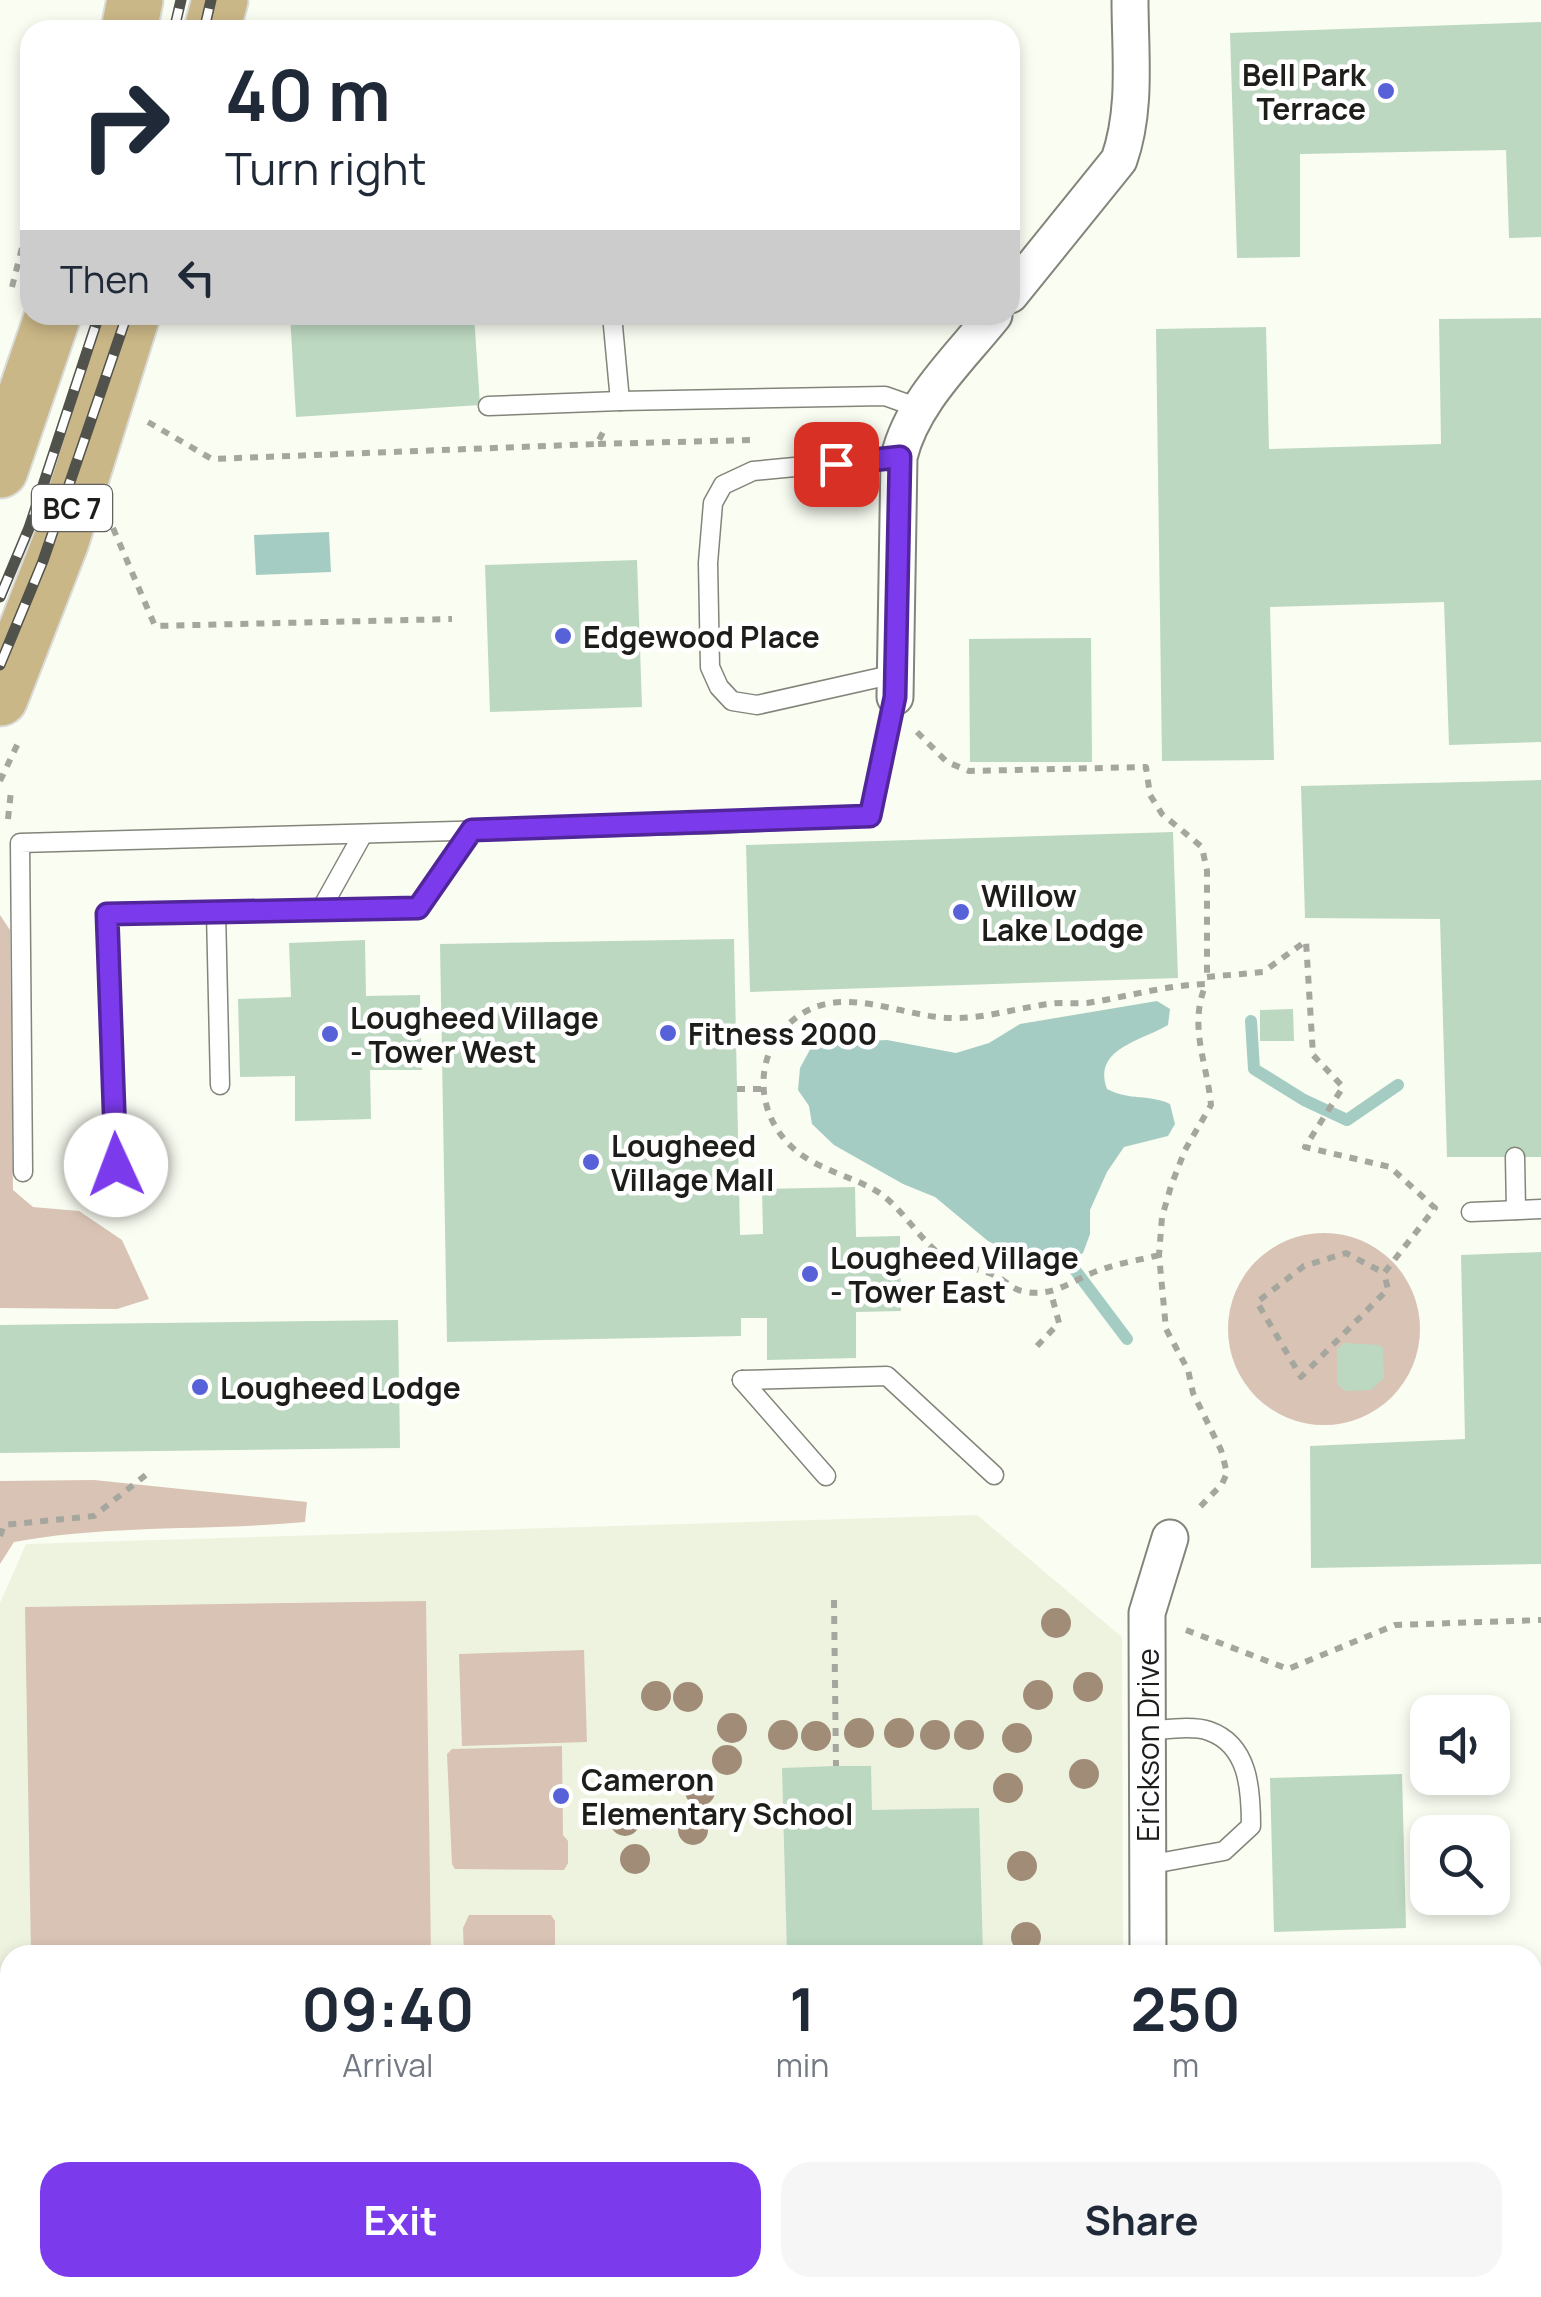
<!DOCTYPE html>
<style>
:root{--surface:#fff;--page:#f6f6f7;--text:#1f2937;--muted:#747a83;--accent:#7c3aed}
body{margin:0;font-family:Manrope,sans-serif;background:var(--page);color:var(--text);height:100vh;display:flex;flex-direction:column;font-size:38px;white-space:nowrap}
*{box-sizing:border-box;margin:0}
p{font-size:32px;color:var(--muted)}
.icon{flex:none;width:55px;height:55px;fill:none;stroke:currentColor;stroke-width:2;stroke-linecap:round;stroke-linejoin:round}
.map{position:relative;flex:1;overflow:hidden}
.side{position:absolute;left:0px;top:1945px;width:1542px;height:352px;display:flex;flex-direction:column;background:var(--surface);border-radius:30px 30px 0 0;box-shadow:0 5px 15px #0003}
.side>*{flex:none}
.hud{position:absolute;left:20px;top:20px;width:1000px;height:305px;border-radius:30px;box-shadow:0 5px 15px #0003;background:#fff;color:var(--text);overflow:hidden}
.fabs{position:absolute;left:1410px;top:1695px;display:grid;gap:20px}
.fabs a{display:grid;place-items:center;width:100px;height:100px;border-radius:20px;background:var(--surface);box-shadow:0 5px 15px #0003;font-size:50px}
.pin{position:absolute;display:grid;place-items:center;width:85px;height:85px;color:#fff;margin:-42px;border-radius:20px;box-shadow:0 5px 15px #0006}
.me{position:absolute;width:110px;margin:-55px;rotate:358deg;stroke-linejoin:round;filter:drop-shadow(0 0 8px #0008)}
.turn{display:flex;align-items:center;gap:35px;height:210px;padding:0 40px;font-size:45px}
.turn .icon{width:130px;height:130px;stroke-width:2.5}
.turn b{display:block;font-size:70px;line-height:85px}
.then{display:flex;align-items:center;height:95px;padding:0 40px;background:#0003;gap:20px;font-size:38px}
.eta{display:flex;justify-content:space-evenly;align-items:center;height:170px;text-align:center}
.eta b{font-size:60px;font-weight:700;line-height:70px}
.action{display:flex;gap:20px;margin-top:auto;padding:20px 40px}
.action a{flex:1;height:115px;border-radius:30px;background:var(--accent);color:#fff;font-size:40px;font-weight:700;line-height:115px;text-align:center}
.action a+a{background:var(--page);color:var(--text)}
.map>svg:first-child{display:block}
</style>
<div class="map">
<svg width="1541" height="2297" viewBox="0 0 1541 2297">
<rect width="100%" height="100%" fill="#fafdf2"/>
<path fill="#eef3e0" d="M977,1515L1122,1637L1123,1955H10V2288H1126V2297H0V1603L26,1544Z"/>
<g fill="#d9c3b5">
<path d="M0,915L10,930L13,1190L33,1207L79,1211L122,1240L149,1299L117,1309L0,1308Z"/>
<circle cx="1324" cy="1329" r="96"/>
<path d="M94,1480L307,1502L305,1522C209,1531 110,1524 14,1542L0,1564V1481Z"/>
<path d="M426,1601L431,1955H31L25,1607Z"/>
<path d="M584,1650L587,1742L462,1746L459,1654Z"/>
<path d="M562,1746L563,1835L568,1841V1863L564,1870L455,1869L452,1864L447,1754L452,1749Z"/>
<path d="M469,1915H551L555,1921V1955H464L463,1928Z"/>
<rect x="36" y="2288" width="400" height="9"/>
</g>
<g fill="#a5ccc3">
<path d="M329,532L331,572L256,575L254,535Z"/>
<path d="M1157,1001L1170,1009L1168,1025C1141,1041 1092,1049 1107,1089C1130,1101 1150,1094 1170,1104L1175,1124L1168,1136L1124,1147L1107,1172L1090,1210V1234L1083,1253L1069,1262L1051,1264L1025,1260L988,1241L935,1197L903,1184L834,1145L812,1124L809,1106L798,1090L800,1068L813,1044L887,1040L956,1053L989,1043L1020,1024Z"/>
</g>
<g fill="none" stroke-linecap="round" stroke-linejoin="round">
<g stroke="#a5ccc3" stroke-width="12">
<path d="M1251,1021L1254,1069L1304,1100L1347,1120L1398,1085"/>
<path d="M1069,1262L1127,1339"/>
</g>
</g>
<g fill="#bdd8c1">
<path d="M1541,22V237L1509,238L1506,150L1300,154V257L1237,258L1230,33Z"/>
<path d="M290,315H474L480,405L296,417Z"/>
<path d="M1541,318V742L1449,745L1444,602L1270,607L1274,760L1162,761L1156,329L1266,327L1269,449L1441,444L1439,319Z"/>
<path d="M637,560L642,707L490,712L485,565Z"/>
<path d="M1091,638L1092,762H970L969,639Z"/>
<path d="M1541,780V1157H1447L1440,919L1305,918L1301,786Z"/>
<path d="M1173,832L1178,978L750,992L746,845Z"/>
<path d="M734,939L740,1235L763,1234L762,1189L855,1187L856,1237L900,1236L901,1311L856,1312V1358L767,1360V1318H741V1336L447,1342L440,944Z"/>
<path d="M365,940L366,996L420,995L422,1070H370L371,1119L295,1121V1076L240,1077L238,999L291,997L289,943Z"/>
<path d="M1293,1009L1294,1041H1260V1010Z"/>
<path d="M1541,1252V1564L1311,1568L1310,1446L1465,1439L1461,1255Z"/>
<path d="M398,1320L400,1448L0,1453V1325Z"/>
<path d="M1344,1343L1379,1345L1383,1348L1384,1378L1371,1390L1345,1391L1337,1384V1349Z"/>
<path d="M836,1766H871L872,1810L979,1808L983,1955H787L782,1768Z"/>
<path d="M1402,1774L1406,1928L1274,1932L1270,1778Z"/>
<rect x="1532" y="2079" width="9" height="195"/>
<rect x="549" y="2288" width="46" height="9"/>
<rect x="642" y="2288" width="318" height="9"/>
</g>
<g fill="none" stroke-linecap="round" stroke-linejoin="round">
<g stroke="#83857b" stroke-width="21">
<g id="lane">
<path d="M612,315L620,401L885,396L919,408"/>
<path d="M488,406L620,401"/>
<path d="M895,674L757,705L732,701L719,687L710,667L708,563L713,503L723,485L753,471L899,457"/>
<path d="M320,911L418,908L472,830"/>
<path d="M216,912L220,1085"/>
<path d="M1515,1157L1516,1210"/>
<path d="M115,1165L107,914L320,911L363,834"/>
<path d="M23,1172L20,843L711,824L870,816L895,697"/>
<path d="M1471,1212L1541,1209"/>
<path d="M742,1380L887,1376L994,1475"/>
<path d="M742,1380L826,1476"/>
<path d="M1145,1731C1164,1730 1192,1725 1209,1731C1249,1745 1251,1790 1251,1826L1224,1851L1147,1865"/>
</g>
</g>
<g stroke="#83857b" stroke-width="39">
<g id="street">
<path d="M1010,295L1119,160C1137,109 1130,53 1130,0"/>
<path d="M895,697L899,457C912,402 959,359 994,315"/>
<path d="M1148,1955L1147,1613L1170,1538"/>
<path d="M1153,2288V2297"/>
</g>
</g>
<g stroke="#dbdbda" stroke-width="59">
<g id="primary">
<path d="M129,30L135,0"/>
<path d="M212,30L220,0"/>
<path d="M0,470L53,315"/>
<path d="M0,698L61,541L132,315"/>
</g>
</g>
<g stroke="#a5a79f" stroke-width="6" stroke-dasharray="8 8" stroke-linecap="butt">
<path d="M12,287L30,216"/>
<path d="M148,422L212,459L597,444L605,428"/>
<path d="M598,444L750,440"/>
<path d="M113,528L155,626L452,619"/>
<path d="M917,732L947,762L969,771L1146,767L1150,795L1162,814L1202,847L1207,871V978"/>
<path d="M0,781L19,741"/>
<path d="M8,819L11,791"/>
<path d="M1207,977L1263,972L1306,941L1313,1055L1343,1087L1305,1147L1390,1167L1435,1208L1384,1273L1388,1289L1301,1377L1257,1302L1304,1266L1346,1253L1384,1273"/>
<path d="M737,1089H763"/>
<path d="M1159,1255C1140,1260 1119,1263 1100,1270C1073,1279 1053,1299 1022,1291C1012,1289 1005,1280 996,1276C982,1269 966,1268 952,1262C926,1250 906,1212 881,1194C854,1176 819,1171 794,1149C750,1110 754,1043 803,1013C848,986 903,1017 951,1018C985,1019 1016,1008 1049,1004C1061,1002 1074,1004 1087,1003C1127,997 1166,985 1206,984C1188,1026 1207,1062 1211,1105L1185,1150L1171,1186L1162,1217L1159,1255L1166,1329L1188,1370L1193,1393L1221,1450L1227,1473L1222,1484L1195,1512"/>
<path d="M1037,1346L1059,1323L1051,1293"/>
<path d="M0,1536L4,1525L94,1516L147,1474"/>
<path d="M834,1600L836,1766"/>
<path d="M1186,1630L1288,1669L1395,1625L1541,1620"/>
</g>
<use href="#lane" stroke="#fff" stroke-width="18"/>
<use href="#street" stroke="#fff" stroke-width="35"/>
<use href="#primary" stroke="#cab787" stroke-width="55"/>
<g stroke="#51524c" stroke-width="11">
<g id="rail">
<path d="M174,30L181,0"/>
<path d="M204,30L211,0"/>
<path d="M0,597L29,528L99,315"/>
<path d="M0,665L43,561L127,315"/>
</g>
</g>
<use href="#rail" stroke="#fff" stroke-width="8" stroke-dasharray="22" stroke-linecap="butt"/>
</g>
<g fill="#a18d77">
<circle cx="1056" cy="1623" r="15"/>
<circle cx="1088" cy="1687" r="15"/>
<circle cx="1038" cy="1695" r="15"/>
<circle cx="656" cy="1696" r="15"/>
<circle cx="688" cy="1697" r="15"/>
<circle cx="732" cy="1728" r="15"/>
<circle cx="859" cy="1733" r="15"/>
<circle cx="899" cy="1733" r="15"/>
<circle cx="783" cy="1735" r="15"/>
<circle cx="935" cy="1735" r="15"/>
<circle cx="969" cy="1735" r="15"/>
<circle cx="816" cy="1736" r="15"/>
<circle cx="1017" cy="1738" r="15"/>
<circle cx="727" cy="1760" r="15"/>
<circle cx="1084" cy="1774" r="15"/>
<circle cx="1008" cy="1788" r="15"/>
<circle cx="700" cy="1791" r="15"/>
<circle cx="625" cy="1821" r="15"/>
<circle cx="693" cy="1830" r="15"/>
<circle cx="635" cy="1859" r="15"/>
<circle cx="1022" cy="1866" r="15"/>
<circle cx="1026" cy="1937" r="15"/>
</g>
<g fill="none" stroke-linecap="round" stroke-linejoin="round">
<g stroke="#51269a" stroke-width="25">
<path id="route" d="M116,1165L107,914L418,908L472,830L870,816L895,697L900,457L836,464"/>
</g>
<use href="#route" stroke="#7c3aed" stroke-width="18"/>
</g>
<g fill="#5761d8" stroke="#fff" stroke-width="4">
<circle cx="1386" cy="91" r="10"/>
<circle cx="563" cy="636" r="10"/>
<circle cx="961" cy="912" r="10"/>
<circle cx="668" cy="1033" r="10"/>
<circle cx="330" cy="1034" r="10"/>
<circle cx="591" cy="1162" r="10"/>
<circle cx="810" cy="1274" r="10"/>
<circle cx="200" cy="1387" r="10"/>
<circle cx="561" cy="1796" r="10"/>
</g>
<g text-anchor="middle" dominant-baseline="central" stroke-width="9" stroke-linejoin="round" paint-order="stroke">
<rect fill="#fff" stroke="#61625f" stroke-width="2.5" x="32" y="485" width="80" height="46" rx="8"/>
<g font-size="28" font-weight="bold" fill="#1d1e1a">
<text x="72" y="508">BC 7</text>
</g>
<g font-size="30" font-weight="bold" fill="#1d1e1a" stroke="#fff" text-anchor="start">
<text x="1366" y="74" text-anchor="end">Bell Park<tspan x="1366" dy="34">Terrace</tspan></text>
<text x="583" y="636">Edgewood Place</text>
<text x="981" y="895">Willow<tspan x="981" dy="34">Lake Lodge</tspan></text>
<text x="350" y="1017">Lougheed Village<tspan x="350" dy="34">- Tower West</tspan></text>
<text x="688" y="1033">Fitness 2000</text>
<text x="611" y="1145">Lougheed<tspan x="611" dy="34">Village Mall</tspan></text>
<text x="830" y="1257">Lougheed Village<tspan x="830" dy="34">- Tower East</tspan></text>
<text x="220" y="1387">Lougheed Lodge</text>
<text x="581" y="1779">Cameron<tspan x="581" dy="34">Elementary School</tspan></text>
</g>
<g font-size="30" fill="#1d1e1a" stroke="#fff">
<text transform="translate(1147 1745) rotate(-90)">Erickson Drive</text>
</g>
</g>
</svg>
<div class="fabs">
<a><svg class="icon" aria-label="sound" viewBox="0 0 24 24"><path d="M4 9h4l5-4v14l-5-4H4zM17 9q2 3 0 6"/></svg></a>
<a><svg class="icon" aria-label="search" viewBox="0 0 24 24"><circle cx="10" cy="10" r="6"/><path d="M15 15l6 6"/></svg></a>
</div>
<div class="pin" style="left:836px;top:464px;background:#d93025"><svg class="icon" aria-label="arrive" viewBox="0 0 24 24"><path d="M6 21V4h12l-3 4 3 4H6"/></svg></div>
<svg class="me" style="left:116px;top:1165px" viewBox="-20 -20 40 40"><circle r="19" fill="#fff"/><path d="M0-13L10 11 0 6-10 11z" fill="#7c3aed"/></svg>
<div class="hud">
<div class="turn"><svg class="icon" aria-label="right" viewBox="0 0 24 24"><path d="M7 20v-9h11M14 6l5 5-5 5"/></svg><div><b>40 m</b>Turn right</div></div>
<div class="then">Then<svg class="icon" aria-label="left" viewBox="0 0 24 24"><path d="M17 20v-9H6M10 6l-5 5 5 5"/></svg></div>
</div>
<section class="side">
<div class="eta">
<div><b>09:40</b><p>Arrival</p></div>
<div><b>1</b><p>min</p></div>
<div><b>250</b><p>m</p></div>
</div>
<div class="action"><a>Exit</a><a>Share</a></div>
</section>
</div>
